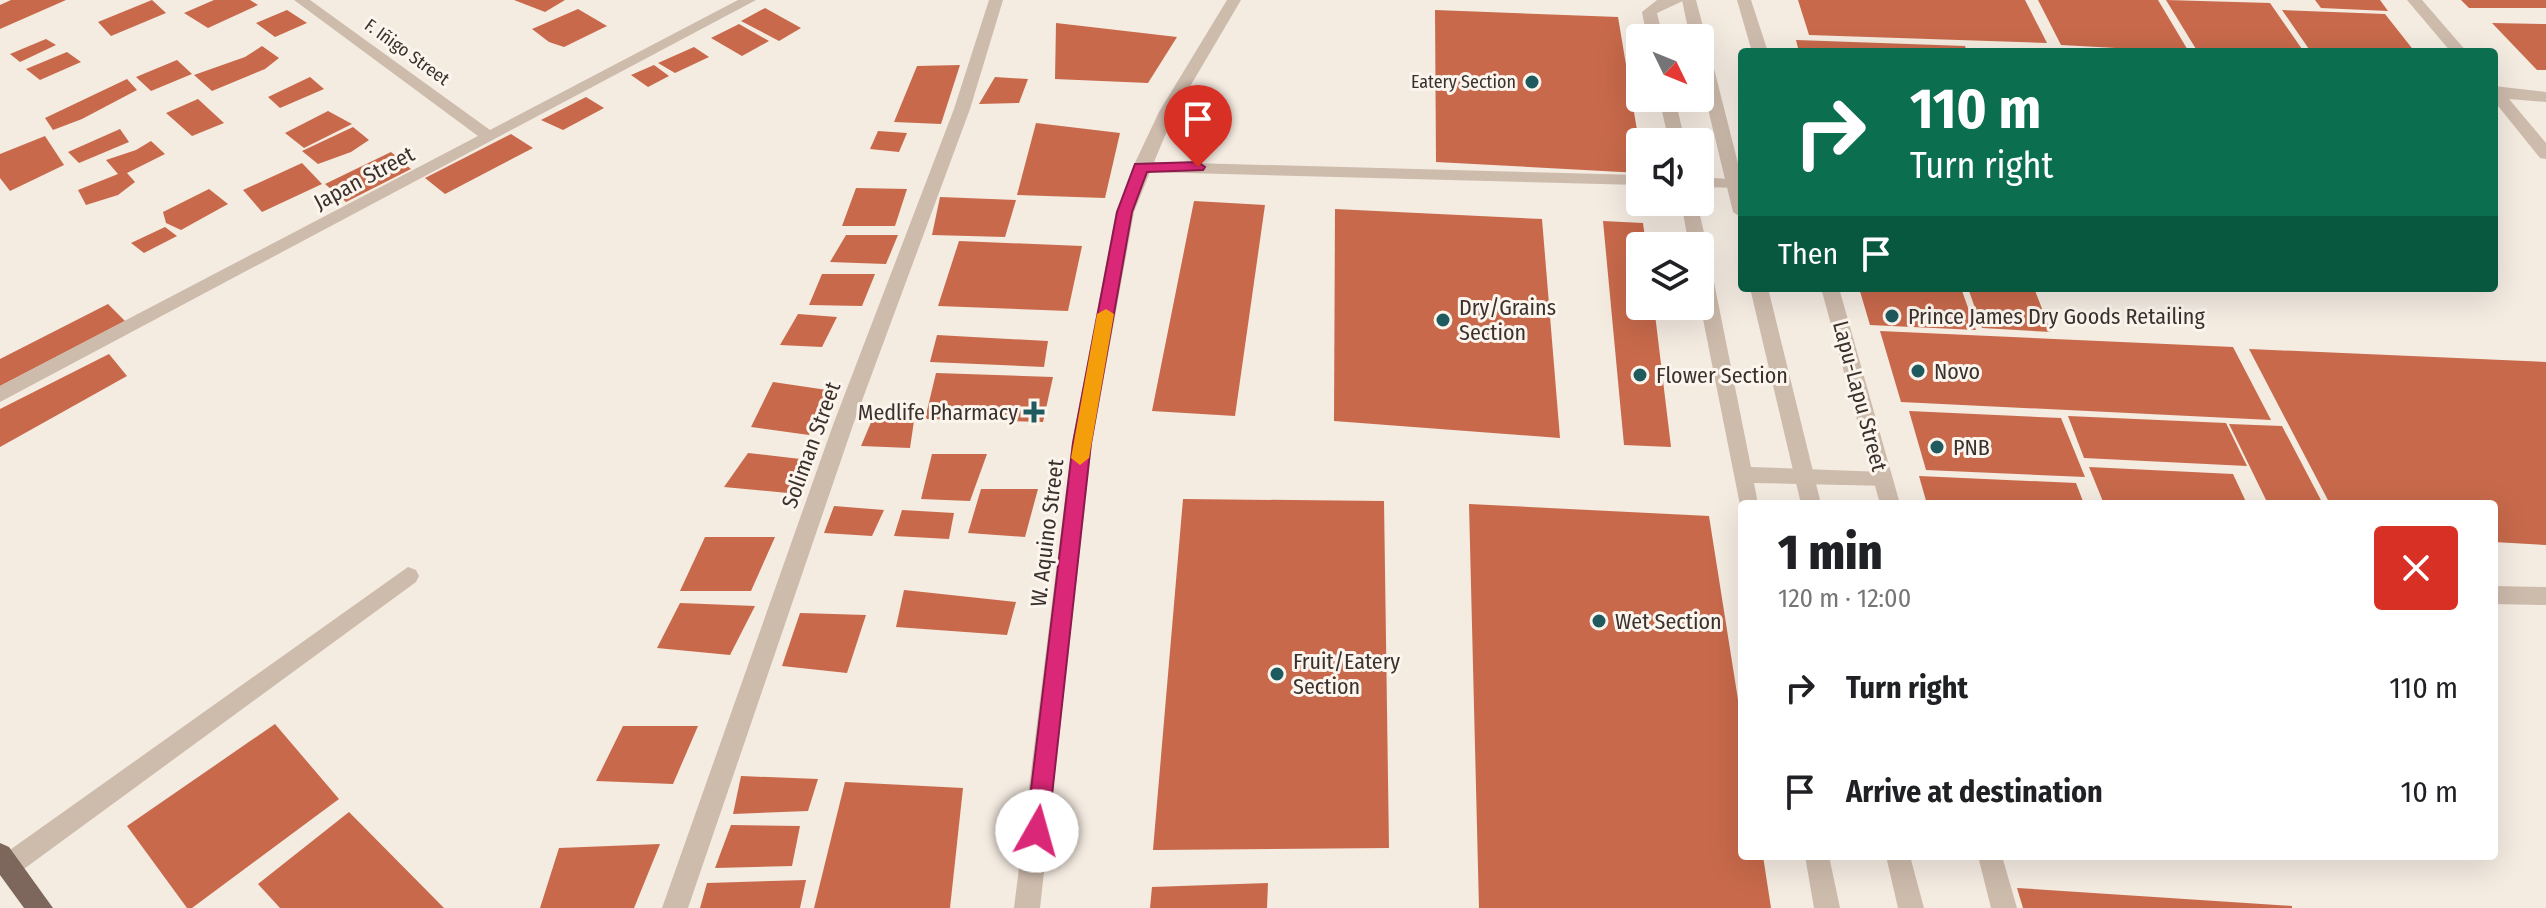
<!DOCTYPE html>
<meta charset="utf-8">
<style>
:root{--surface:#fff;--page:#f6f6f6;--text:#202124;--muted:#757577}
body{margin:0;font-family:"Fira Sans Condensed",sans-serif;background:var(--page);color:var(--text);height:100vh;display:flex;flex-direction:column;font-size:30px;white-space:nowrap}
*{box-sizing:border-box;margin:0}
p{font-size:26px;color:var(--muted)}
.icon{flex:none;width:44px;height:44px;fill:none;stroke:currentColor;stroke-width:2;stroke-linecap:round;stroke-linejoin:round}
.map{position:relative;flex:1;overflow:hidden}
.side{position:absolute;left:1738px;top:500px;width:760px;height:360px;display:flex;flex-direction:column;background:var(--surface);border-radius:8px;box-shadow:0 8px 32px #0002}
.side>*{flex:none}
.banner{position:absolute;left:1738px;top:48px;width:760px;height:244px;border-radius:8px;box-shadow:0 8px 32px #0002;background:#0b6e4f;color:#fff;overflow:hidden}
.needle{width:52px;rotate:133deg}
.fabs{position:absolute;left:1626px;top:24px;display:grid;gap:16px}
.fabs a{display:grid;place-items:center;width:88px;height:88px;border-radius:8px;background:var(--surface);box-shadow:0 8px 32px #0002;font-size:40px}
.pin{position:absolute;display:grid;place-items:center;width:68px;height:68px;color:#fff;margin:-82px -34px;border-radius:50% 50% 50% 0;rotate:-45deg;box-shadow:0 0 8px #0007}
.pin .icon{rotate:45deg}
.me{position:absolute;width:88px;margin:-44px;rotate:7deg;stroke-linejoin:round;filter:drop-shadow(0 0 6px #0008)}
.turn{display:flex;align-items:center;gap:28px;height:168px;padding:0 40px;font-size:36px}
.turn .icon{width:104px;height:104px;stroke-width:2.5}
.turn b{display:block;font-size:56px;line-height:68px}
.then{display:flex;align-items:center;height:76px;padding:0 40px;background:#0003;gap:16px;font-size:30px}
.round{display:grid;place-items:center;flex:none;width:84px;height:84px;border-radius:8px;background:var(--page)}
.summary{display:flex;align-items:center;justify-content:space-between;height:136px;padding:0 40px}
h1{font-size:48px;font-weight:800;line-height:60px}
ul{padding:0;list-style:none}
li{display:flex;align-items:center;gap:24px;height:104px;padding:0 40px}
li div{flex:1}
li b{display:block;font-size:30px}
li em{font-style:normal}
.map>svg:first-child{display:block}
</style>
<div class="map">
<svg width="2546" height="908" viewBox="0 0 2546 908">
<rect width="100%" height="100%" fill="#f4ebe1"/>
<g fill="#c8694b">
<path d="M11,0H66L0,29V5Z"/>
<path d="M152,0L166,13L111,36L98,22Z"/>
<path d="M214,0H250L258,5L208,28L184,13Z"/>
<path d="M514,0H565L545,12Z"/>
<path d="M1798,0H2025L2047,43L1809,35Z"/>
<path d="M2038,0H2158L2189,52L2061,45Z"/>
<path d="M2166,0L2270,3L2304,52L2196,49Z"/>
<path d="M2315,0H2380L2388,11L2321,8Z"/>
<path d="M2461,0H2546V8H2469Z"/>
<path d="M765,8L801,28L779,41L741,21Z"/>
<path d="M578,9L607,26L564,47L549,42L532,29Z"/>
<path d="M287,10L307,23L275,37L256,23Z"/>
<path d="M1435,10L1618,17L1640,148V173L1436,162Z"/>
<path d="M2282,10L2385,14L2415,52H2311Z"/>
<path d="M1056,23L1177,37L1148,83L1055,79Z"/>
<path d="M2492,23L2546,24V70H2537Z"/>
<path d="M739,24L769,41L742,56L711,38Z"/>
<path d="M46,39L56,45L20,62L10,54Z"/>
<path d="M1796,40L1965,46L1967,52H1799Z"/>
<path d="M262,46L279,58L265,69L212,91L194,75L245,57Z"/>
<path d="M694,47L709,57L675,73L658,63Z"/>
<path d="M67,52L81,62L40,80L26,69Z"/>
<path d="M177,60L192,74L151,91L136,77Z"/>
<path d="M654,65L669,76L648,87L631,75Z"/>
<path d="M960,65L941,124L894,122L917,66Z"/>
<path d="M310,77L324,89L280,108L268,97Z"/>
<path d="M995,77L1028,79L1019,103L979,104Z"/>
<path d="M127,79L137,90L82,119L53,130L45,118Z"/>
<path d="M586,97L604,108L563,130L541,120Z"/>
<path d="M198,99L224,123L192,136L166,113Z"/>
<path d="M328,111L352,124L304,148L285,133Z"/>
<path d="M1036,123L1120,133L1105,198L1017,195Z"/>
<path d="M353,127L369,140L351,152L318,164L302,151Z"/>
<path d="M120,129L129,142L79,163L68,152Z"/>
<path d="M878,131L907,133L899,152L870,149Z"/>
<path d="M511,134L533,148L445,194L425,178Z"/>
<path d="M45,136L64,165L10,191L0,178V154Z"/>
<path d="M151,141L165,154L127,173L135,182L118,195L86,205L78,190L118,174L106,160L136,150Z"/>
<path d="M391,152L411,169L346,202L325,184Z"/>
<path d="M302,163L322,184L262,212L243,190Z"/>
<path d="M856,188L907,189L895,226H842Z"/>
<path d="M209,189L228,204L181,230L166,223L163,212Z"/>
<path d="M940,197L1016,200L1005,237L932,235Z"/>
<path d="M1194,201L1265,205L1235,416L1152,411Z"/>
<path d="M1335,209L1542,219L1560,438L1334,421Z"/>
<path d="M1603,221L1643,223L1646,246H1640V306H1654L1671,447L1624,445Z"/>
<path d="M165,227L177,236L144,253L131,243Z"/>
<path d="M846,235H898L886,264L830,262Z"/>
<path d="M959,241L1082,246L1068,311L938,306Z"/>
<path d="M822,274H875L862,306L809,305Z"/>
<path d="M1859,288H1961L1976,330L1870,325Z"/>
<path d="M1968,288H2034L2051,332L1982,328Z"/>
<path d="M108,304L125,321L0,386V359Z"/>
<path d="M798,314L837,317L822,347L780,345Z"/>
<path d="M1880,331L2233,347L2271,420L1901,402Z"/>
<path d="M937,335L1048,341L1044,367L930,362Z"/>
<path d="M2249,349L2546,362V545L2494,542V504H2330Z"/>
<path d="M109,354L127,376L0,447V409Z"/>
<path d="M936,373L1053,377L1043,422L925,419Z"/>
<path d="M773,382L827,390L809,435L751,427Z"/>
<path d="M1909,411L2061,418L2085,477L1926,470Z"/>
<path d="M875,413L915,414L910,448L861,446Z"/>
<path d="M2068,416L2226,423L2247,466L2084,458Z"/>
<path d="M2229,424L2282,426L2323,504H2268Z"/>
<path d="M748,453L809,460L788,493L724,487Z"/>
<path d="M932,454H987L970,501L921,499Z"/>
<path d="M2089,467L2233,474L2247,504H2104Z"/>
<path d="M1919,476L2076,483L2084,504H1927Z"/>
<path d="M981,489H1038L1025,537L968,533Z"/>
<path d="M1183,499L1384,501L1389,848L1153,850Z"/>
<path d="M1469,504L1709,516L1742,725V856H1763L1771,908H1479Z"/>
<path d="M834,506L884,510L872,536L824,533Z"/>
<path d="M902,510L954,513L949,539L894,536Z"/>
<path d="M705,537H775L751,591H680Z"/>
<path d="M904,590L1016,602L1007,635L896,627Z"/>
<path d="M680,603L755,606L730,655L657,648Z"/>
<path d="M800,613L866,615L847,673L782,666Z"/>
<path d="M275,724L339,799L192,908H187L127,826Z"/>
<path d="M623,726H698L673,784L596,781Z"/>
<path d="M741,776L818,779L808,811L733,814Z"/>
<path d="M845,782L963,788L950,908H814Z"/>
<path d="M349,812L444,908H280L258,884Z"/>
<path d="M731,825L800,826L792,866L715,868Z"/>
<path d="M660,844L634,908H540L559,848Z"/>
<path d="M806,880L800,908H700L707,883Z"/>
<path d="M1268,883L1267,908H1150L1152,887Z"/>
<path d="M2017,888L2292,906V908H2023Z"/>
</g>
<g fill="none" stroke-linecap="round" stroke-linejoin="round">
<g fill="#cdbbac" fill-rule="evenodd">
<path d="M294,0H310L490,130L738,0H756L0,402V386L478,136Z"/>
<path d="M1657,0H1685L1657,13L1663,38H1647L1642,12Z"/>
<path d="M1659,98H1675L1685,142H1669Z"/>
<path d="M1681,202H1697L1707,246L1700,251L1709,257L1751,467L1883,472L1890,474L1893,480L1890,486L1754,483L1758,504H1742L1741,510L1700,304V246H1689Z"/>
<path d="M408,567L416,570L419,576L416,582L17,874L8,878L0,875V857Z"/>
<path d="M1805,856H1829L1840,908H1814Z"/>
</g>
<g fill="#cdbbac" fill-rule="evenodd">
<path d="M989,0H1003L970,109L853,425L688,908H662L833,425L954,109Z"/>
<path d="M1227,0H1241L1175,112L1154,162L1640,175V185L1150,172L1134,212L1092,443L1040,908H1014L1072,443L1116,212L1134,170L1133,167L1159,112Z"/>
<path d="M2407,0H2422L2467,52H2451Z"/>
<path d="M2494,86L2546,92V102L2509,99L2546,143V159L2540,158L2494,101Z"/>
<path d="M1700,177L1742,180V188L1700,187Z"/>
<path d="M2494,586L2546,587V605L2494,604Z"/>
</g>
<g fill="#cdbbac" fill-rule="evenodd">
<path d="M1682,0H1696L1706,38L1703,41L1708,45L1742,179V218L1733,212L1700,76V38H1690Z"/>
<path d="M1737,0H1751L1768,52H1752Z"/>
<path d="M1750,288H1768L1821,504H1801Z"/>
<path d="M1821,288H1839L1900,504H1880Z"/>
<path d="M1886,856H1910L1924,908H1898Z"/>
<path d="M1978,856H2002L2017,908H1991Z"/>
</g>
<path fill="#7d675c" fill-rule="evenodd" d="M0,843L9,847L53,908H24L0,875Z"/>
</g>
<path fill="#db2777" stroke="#8e194d" stroke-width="2" d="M1198,162L1205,167L1203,170L1147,172L1132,212L1091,443L1048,831L1045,838L1037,841L1029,838L1026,831L1073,443L1117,212L1135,164Z"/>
<path fill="#f59e0b" d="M1106,309L1114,314L1089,458L1080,465L1071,458L1097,314Z"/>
<g fill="#1f5a5e" stroke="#fbf5ee" stroke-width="3">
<circle cx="1532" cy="82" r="8"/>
<circle cx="1892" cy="316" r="8"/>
<circle cx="1443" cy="320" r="8"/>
<circle cx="1918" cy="371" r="8"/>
<circle cx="1640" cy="375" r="8"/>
<path d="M1030 400h8v8h8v8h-8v8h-8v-8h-8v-8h8z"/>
<circle cx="1937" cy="447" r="8"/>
<circle cx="1599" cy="621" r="8"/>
<circle cx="1277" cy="674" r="8"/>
</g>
<g text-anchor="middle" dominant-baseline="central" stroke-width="6" stroke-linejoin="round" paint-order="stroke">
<g font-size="18" fill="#3b302b" stroke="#fbf5ee">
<text transform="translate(407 52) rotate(36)">F. Iñigo Street</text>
</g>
<g font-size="18" fill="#3b302b" stroke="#fbf5ee" text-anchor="end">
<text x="1516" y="82">Eatery Section</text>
</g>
<g font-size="22" fill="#3b302b" stroke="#fbf5ee">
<text transform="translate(364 178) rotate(-28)">Japan Street</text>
<text transform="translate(1860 396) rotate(75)">Lapu-Lapu Street</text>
<text transform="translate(811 445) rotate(-70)">Soliman Street</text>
<text transform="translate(1047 533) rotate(-83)">W. Aquino Street</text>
</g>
<g font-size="22" fill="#3b302b" stroke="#fbf5ee" text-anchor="start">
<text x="1459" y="307">Dry/Grains<tspan x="1459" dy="25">Section</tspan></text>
<text x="1908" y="316">Prince James Dry Goods Retailing</text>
<text x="1934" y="371">Novo</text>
<text x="1656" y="375">Flower Section</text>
<text x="1018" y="412" text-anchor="end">Medlife Pharmacy</text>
<text x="1953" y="447">PNB</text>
<text x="1615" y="621">Wet Section</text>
<text x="1293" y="661">Fruit/Eatery<tspan x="1293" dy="25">Section</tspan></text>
</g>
</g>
</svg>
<div class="fabs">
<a><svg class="needle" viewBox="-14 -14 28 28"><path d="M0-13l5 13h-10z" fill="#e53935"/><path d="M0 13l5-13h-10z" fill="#757577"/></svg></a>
<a><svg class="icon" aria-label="sound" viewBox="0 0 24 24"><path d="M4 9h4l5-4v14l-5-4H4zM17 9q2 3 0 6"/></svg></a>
<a><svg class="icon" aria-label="layers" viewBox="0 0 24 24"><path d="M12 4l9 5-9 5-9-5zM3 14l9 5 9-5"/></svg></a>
</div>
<div class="pin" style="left:1198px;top:167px;background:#d93025"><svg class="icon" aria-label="arrive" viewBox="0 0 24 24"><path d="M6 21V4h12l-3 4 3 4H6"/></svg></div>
<svg class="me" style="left:1037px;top:831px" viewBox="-20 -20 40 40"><circle r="19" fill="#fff"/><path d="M0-13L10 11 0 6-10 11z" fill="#db2777"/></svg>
<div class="banner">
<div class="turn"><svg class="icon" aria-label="right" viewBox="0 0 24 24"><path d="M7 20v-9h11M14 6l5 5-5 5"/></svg><div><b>110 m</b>Turn right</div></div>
<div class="then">Then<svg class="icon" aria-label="arrive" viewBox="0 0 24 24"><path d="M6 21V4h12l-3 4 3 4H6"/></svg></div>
</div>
<section class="side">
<div class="summary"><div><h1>1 min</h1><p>120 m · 12:00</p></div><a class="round" style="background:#d93025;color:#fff"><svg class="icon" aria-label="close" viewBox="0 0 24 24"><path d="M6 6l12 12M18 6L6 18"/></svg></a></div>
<ul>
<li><svg class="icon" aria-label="right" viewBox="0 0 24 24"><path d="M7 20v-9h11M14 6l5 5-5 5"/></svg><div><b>Turn right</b></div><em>110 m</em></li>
<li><svg class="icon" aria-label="arrive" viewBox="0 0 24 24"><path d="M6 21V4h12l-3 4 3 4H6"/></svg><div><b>Arrive at destination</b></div><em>10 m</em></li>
</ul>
</section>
</div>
